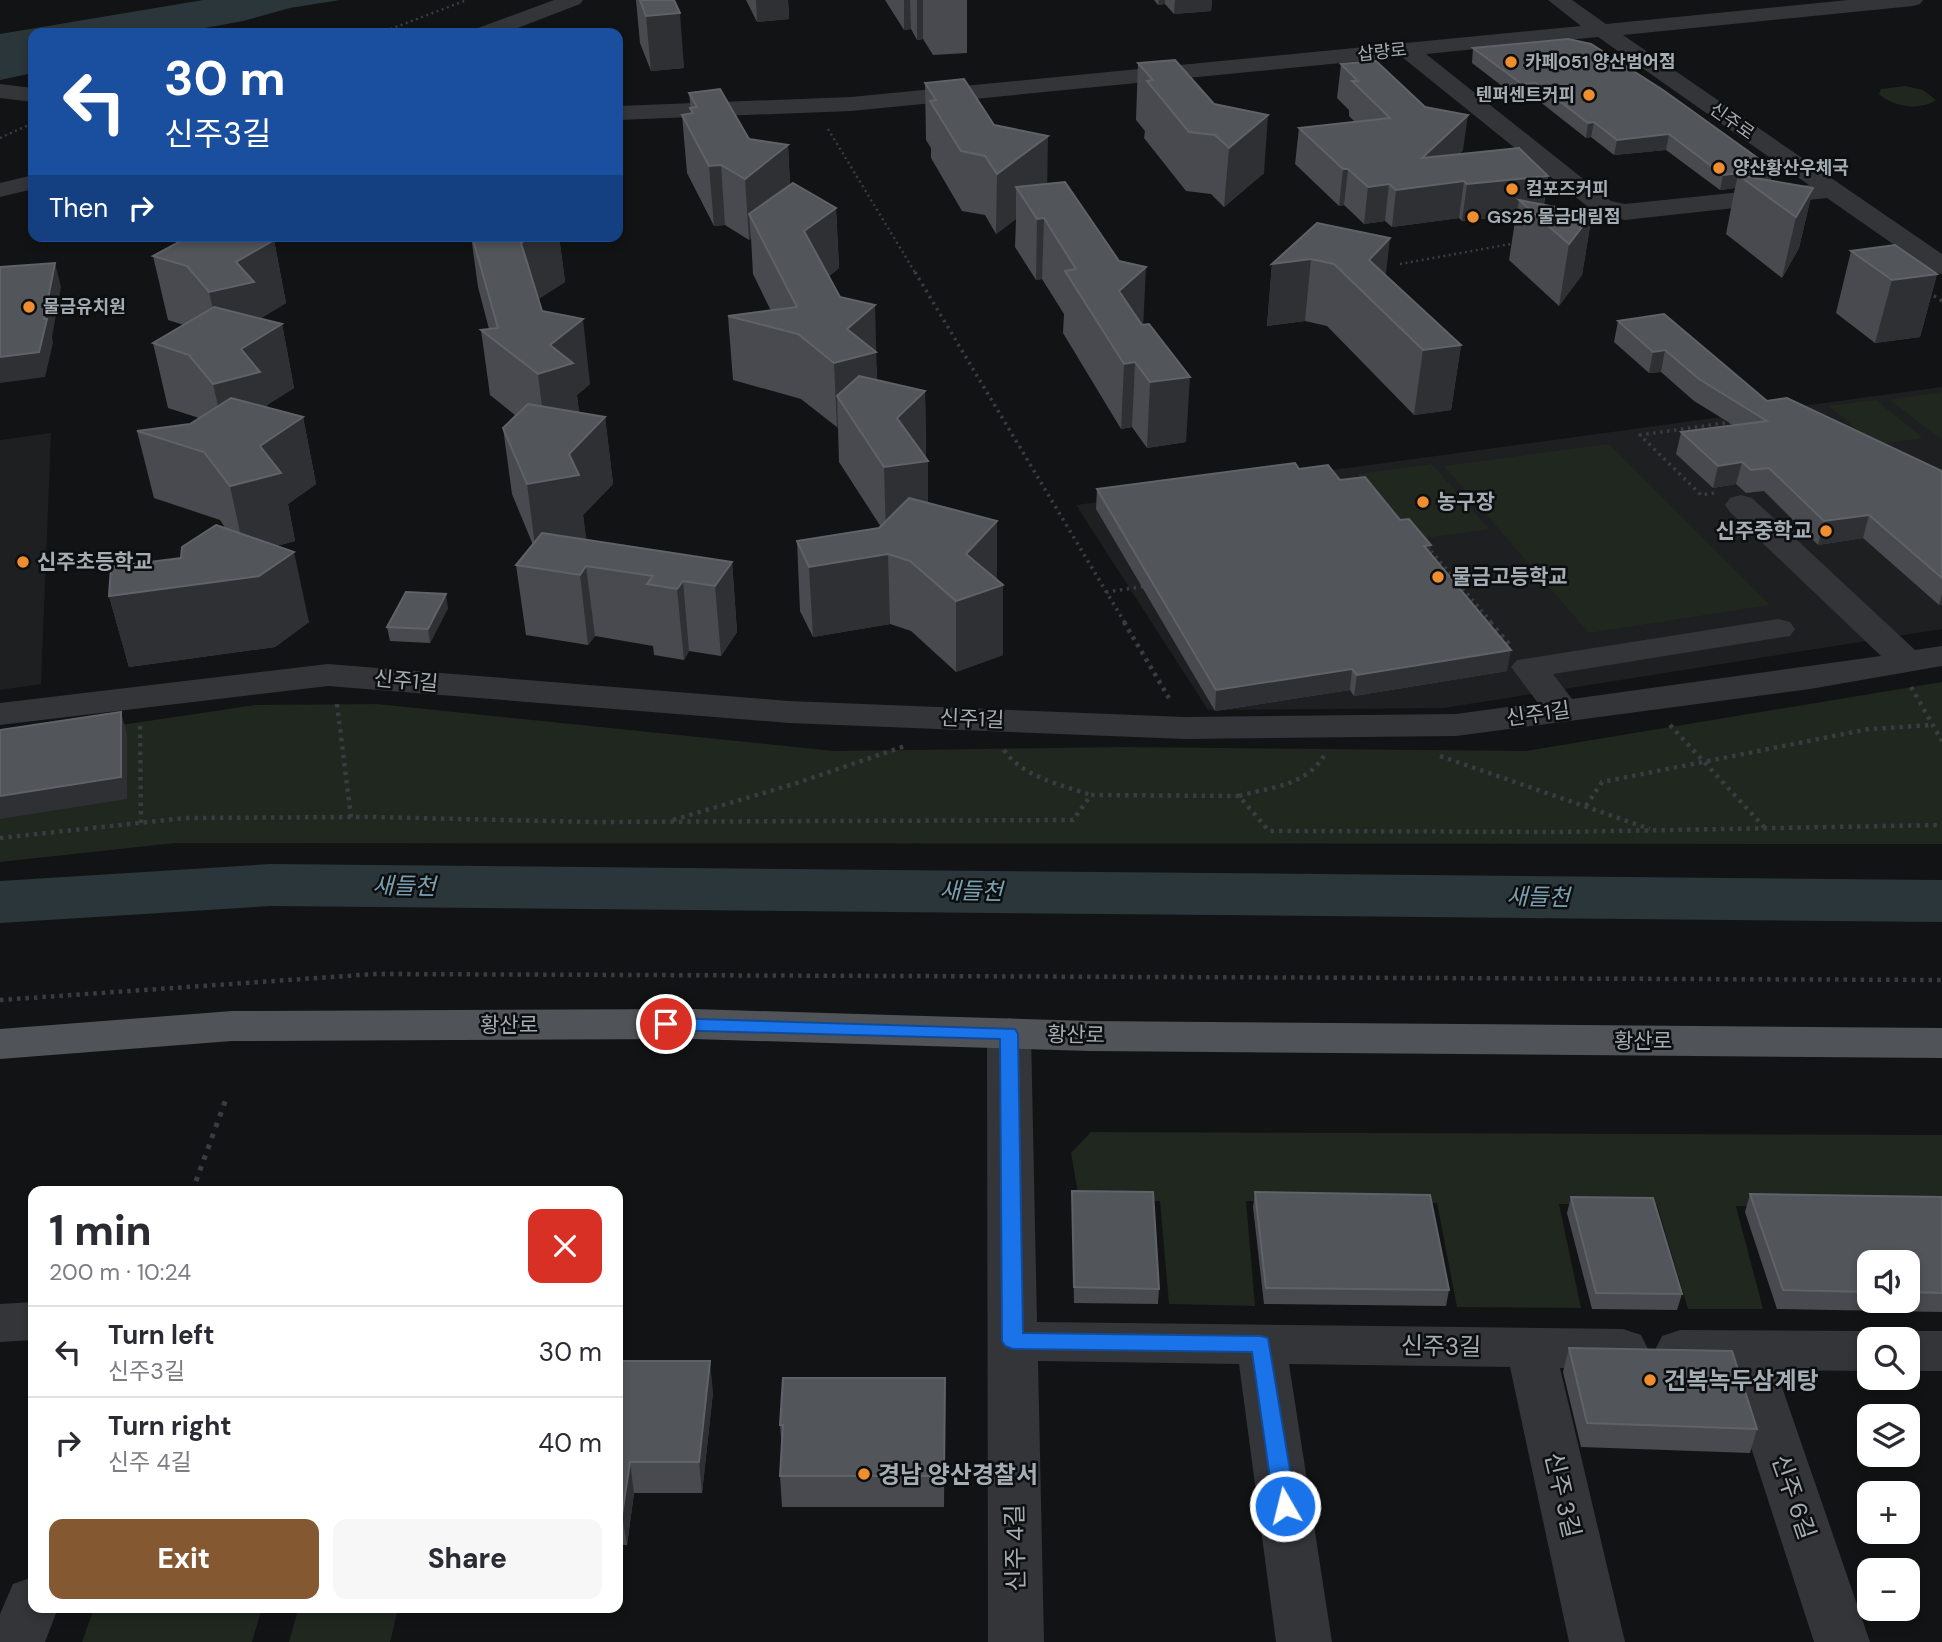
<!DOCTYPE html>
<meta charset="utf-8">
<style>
:root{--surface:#fff;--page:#f7f7f7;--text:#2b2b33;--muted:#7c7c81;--line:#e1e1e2;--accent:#845831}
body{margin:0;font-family:"DM Sans","Noto Sans KR",sans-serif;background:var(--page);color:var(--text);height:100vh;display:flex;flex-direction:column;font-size:26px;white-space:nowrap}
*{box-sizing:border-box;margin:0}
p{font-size:23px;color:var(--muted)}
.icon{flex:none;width:38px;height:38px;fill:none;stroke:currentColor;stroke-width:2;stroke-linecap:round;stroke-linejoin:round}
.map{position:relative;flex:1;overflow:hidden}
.drawer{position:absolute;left:28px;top:1186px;width:595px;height:427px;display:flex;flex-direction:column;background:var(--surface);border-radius:14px;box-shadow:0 4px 10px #0003}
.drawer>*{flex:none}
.hud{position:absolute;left:28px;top:28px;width:595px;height:214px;border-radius:14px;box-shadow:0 4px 10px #0003;background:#1a4fa0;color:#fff;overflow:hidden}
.controls{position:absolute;left:1857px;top:1250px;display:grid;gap:14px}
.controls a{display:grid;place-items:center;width:63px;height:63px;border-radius:14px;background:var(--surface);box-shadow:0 4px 10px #0003;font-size:35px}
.pin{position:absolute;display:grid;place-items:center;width:60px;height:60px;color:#fff;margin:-30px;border:4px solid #fff;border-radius:50%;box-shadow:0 2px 7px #0007}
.me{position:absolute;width:77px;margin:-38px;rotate:352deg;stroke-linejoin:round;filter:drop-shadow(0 0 5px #0008)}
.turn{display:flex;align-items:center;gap:24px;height:147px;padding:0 21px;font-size:32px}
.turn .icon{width:91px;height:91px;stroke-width:2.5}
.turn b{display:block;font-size:49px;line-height:60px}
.then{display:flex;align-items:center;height:66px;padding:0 21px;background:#0003;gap:14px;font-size:26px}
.round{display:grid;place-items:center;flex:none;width:74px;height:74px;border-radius:14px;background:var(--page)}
.overview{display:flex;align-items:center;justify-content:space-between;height:119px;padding:0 21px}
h1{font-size:42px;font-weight:800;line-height:52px}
.action{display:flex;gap:14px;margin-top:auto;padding:14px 21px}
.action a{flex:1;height:80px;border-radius:14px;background:var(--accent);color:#fff;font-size:28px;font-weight:800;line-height:80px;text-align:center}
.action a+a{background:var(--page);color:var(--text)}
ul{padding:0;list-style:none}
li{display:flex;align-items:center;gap:21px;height:91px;padding:0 21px;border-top:2px solid var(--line)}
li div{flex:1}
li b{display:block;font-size:26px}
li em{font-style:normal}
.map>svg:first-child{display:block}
</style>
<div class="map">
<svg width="1942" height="1642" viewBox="0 0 1942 1642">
<rect width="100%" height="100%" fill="#121314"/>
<g fill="#1e1f21">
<path d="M1942,387V629L1444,708L1208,710L1076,505Z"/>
<path d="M51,433L41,684L0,690V440Z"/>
</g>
<g fill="#1f271f">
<path d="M1905,86L1923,90L1936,100C1921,111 1892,107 1879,94L1881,89Z"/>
<path d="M1942,392V440L1890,400Z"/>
<path d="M1876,400L1923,438L1875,445L1829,406Z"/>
<path d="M1609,444L1770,605L1589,633L1444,466Z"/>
<path d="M1432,464L1489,529L1412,540L1357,474Z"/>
<path d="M1942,682V844L175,843L0,862V743L255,705L377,704L834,751L1125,747L1526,751Z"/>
<path d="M1091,1132L1942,1135V1208L1736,1206L1763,1309H1688L1657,1205L1559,1204L1581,1308L1457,1307L1437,1203L1246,1201L1255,1306L1169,1304L1160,1201L1079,1199L1071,1153Z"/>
<path d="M94,1608H262L252,1642H82Z"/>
<path d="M297,1613H397L390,1642H289Z"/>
</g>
<path fill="#2b363a" d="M203,0H340L290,8L243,21L178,33H33V73L0,80V34Z"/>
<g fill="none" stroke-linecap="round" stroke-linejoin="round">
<path fill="#2b363a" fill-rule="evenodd" d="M270,864L1942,880V922L270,906L0,923V881Z"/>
<g stroke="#393c40" stroke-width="2.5" stroke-dasharray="2 3.5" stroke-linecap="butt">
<path d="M380,33L467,0"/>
<path d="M828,129L916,274"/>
<path d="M0,138L33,123"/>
<path d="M1400,264L1516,243"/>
</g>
<g stroke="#393c40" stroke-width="3.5" stroke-dasharray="2.5 4.5" stroke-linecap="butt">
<path d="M915,272L1125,623"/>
<path d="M1928,292L1942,301"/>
<path d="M1714,493L1701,495L1640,435L1732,422"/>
<path d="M1431,551L1492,623"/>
<path d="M1106,592L1147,586"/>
</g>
<g stroke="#393c40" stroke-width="4.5" stroke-dasharray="3.5 5" stroke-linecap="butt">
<path d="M1124,622L1169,698"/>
<path d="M1490,622L1510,645"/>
<path d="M1911,687L1942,741"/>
<path d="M337,704L351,817"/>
<path d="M1670,725L1764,827"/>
<path d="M140,726L141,823"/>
<path d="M1004,750C1022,777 1062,785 1091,795"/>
<path d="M1440,756L1650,829"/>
<path d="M1239,796C1271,787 1307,786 1325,754"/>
<path d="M1586,806L1602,782L1869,729L1933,725"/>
<path d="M673,820L797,783L905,746"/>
<path d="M0,838L185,818L371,817L593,822L1073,820L1091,795L1239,796L1269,831L1560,832L1942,825"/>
<path d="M0,1000L375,974L1942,980"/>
</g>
<path stroke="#393c40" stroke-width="5" stroke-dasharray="4.5 7" stroke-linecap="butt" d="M192,1192L226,1099"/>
<g fill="#333539" fill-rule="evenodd">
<path d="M554,0H583L580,4L505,33H475L478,28Z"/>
<path d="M1548,0H1572L1606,24L1848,0H1923L1920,4L1913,6L1623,35L1942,254V274L1933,272L1827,198L1625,220L1593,211L1402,57L851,111L618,120V106L851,97L1581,26ZM1598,37L1809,185L1625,204L1611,201L1426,54Z"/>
<path d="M0,84L33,88V102L0,98Z"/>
<path d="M33,175V189L0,197V183Z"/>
<path d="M1741,495L1752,498L1915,650L1942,646V666L1810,689L1456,736L1185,739L789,723L328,686L0,725V703L328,664L789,701L1185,717L1456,714L1538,703L1511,667L1517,660L1778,619L1790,622L1795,629L1790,636L1553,674L1572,699L1881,656L1730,512L1725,505L1730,498Z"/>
<path d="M1009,1018L1024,1023L1031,1033L1037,1322L1623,1329L1641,1335L1648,1349L1641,1363L1623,1369L1560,1368L1625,1642H1569L1510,1367L1289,1364L1332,1642H1276L1239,1364L1038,1361L1044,1642H988L987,1033L994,1023Z"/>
<path d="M33,1302V1340L0,1342V1304Z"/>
<path d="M1680,1330L1869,1331L1887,1337L1869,1339V1371L1776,1370L1870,1642H1814L1726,1370H1680L1662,1364L1655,1350L1662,1336Z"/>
<path d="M1908,1331H1942V1371H1908V1339H1889Z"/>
<path d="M33,1577V1608H58L45,1642H0V1614L13,1584Z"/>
</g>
<path fill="#505358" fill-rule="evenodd" d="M693,1009L1089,1021L1942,1028V1058L1089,1051L693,1039L232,1041L0,1059V1029L232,1011Z"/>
</g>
<g fill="#484a4f" fill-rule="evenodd">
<path d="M636,0H674L684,68L651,71L640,43Z"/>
<path d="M746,0H788L789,19L757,22Z"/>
<path d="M885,0H967V53L933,55L923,39L917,40L911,29L904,30Z"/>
<path d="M1154,0H1212L1211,11L1174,14L1165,4L1158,5Z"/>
<path d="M1473,48L1773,169L1770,181L1813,188L1799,248L1782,278L1726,234L1735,188L1720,190L1666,150L1614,155L1591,137L1586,138L1534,97L1519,99L1472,63Z"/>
<path d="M1138,63L1264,173L1224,207L1211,194L1186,191L1144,138L1145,131L1136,120Z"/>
<path d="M1341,64L1463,150L1459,154L1548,176L1544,205L1592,214L1582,275L1559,306L1509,260L1516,215L1462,221L1459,218L1392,227L1385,221L1364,224L1344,205L1339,206L1295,164L1299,128L1355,122L1349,116V110L1337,98Z"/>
<path d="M925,83L994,125L1047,184L1143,325L1186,442L1147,448L1132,427L1121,429L1063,333L1064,314L1042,279L1036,280L1015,247L1016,219L996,234L985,215L962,211L931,158V148L926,140Z"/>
<path d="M689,93L749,139L788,145L790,185L836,208L839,268L829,276L877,368V380L925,391L926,457L925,458L928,461V503L997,521V579L1003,585V655L956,672L911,631L890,624L813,637L800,611L797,541L879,528L881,527L839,462L838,428L801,399L733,380L728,316L771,311L753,274L751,238L749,240L725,225L714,226L687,173L682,115L691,114Z"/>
<path d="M1317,223L1386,276L1461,345L1451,410L1414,415L1327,326L1305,321L1267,326L1272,264Z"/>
<path d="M185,236H259L274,240L286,303L261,318L282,324L294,388L267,405L268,408L303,417L316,484L288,504L295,541L276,546L309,622L275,647L129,667L109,596L181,558L226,529L220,520L154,498L137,431L190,424L199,418L168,408L153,343L184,325L168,320L153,256L187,238Z"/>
<path d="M471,236H559L565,282L538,299L542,311L590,384L577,395L579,413L605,417L613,484L583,515L586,540L732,562L737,632L721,656L689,651L684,660L654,655L653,646L595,636L588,645L526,635L516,565L533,545L512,494L503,428L515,415L490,395L481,330L489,329L478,287Z"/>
<path d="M1851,251L1937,274L1920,337L1875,343L1836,313Z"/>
<path d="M1618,321L1767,401L1942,471V605H1939L1863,538L1818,545L1764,491L1746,493L1736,484L1713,488L1676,454L1681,432L1733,425L1694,401L1661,372L1649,373L1614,342Z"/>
<path d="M1299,469L1340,480L1400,520L1430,553L1507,671L1354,696L1350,690L1215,711L1096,509L1097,489Z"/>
<path d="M448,608L430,643L390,641L387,627Z"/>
<path d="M1072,1191L1159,1289L1158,1304L1074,1303Z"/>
<path d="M1255,1192L1449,1290L1446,1306L1264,1304L1253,1207Z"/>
<path d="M1750,1194L1942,1197V1312L1777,1309L1745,1212ZM1869,1262H1908V1300H1869Z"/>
<path d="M1571,1197L1682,1294L1677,1310L1592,1309L1567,1213Z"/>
<path d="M1569,1348L1757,1429L1750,1453L1581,1447L1563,1372Z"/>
<path d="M618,1361L713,1392L702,1493H634L627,1545H618Z"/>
<path d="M945,1408L944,1507H782L780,1476L782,1449L780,1425Z"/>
</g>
<g fill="#2e3033">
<path d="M756,0H788L789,19L757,22Z"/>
<path d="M904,0H910L911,29L904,30Z"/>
<path d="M917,0H923V39L917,40Z"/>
<path d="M1159,0H1165V4L1158,5Z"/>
<path d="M1175,0H1212L1211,11L1174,14Z"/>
<path d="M680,13L684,68L651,71L646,16Z"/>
<path d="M1536,83L1534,97L1519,99L1522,84Z"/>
<path d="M1268,115L1264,173L1224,207L1229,148Z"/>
<path d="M1468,115L1463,150L1426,186L1464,181L1459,218L1392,227L1396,190L1422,158Z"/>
<path d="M1594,122L1591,137L1586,138L1588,123Z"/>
<path d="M1669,134L1666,150L1614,155L1617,140Z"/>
<path d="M1048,136L1047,195L1016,187V219L996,234L997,174Z"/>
<path d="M788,145L791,205L749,214L751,238L749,240L745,179Z"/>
<path d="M721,165L725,225L714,226L709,166Z"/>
<path d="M1343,169H1348L1344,205L1339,206Z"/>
<path d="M1773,169L1770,184L1738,175L1735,188L1720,190L1723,175Z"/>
<path d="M1548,176L1542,213L1519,200L1516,215L1462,221L1467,184Z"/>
<path d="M1389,184L1385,221L1364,224L1368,187Z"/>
<path d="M1813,188L1799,248L1782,278L1796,217Z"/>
<path d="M836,208L839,268L807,293L804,231Z"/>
<path d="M1592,214L1582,275L1559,306L1569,244Z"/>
<path d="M1044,218L1042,279L1036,280L1037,219Z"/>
<path d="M210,236L274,240L286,303L261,318L265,335L282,324L294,388L267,405L274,437L303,417L316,484L288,504L295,541L245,555L230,486L228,450L213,384L224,357L209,292Z"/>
<path d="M532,236H559L565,282L528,306L521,243Z"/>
<path d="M1390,238L1383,300L1369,260Z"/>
<path d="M1311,259L1305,321L1267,326L1272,264Z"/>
<path d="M55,263L61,287L52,337L53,343L45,377L0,383V357L44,319Z"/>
<path d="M1146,267L1143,329L1119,291Z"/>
<path d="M1937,274L1920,337L1875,343L1892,280Z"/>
<path d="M875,305L878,416L837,396L838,428H837L834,363L847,329Z"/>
<path d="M583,319L590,384L577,395L581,429L546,440L538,374L550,345Z"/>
<path d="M1461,345L1451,410L1414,415L1423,350Z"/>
<path d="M1665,350L1661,372L1649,373L1653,352Z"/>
<path d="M1135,362L1132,427L1121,429L1124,364Z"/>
<path d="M1190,377L1186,442L1147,448L1150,382Z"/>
<path d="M925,391L926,457L921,462L928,461V529L886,535L884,467L897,418Z"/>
<path d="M605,417L613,484L583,515L587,543L536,553L527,484L569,454Z"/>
<path d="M1742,462L1736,484L1713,488L1718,466Z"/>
<path d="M1869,515L1863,538L1818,545L1824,521Z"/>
<path d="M997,521V587L1003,585V655L956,672V601L966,554Z"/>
<path d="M1431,545L1428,566L1424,546Z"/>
<path d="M294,552L309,622L275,647L129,667L109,596Z"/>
<path d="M888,554L890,624L813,637L809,567Z"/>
<path d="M732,562L737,632L721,656L715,586Z"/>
<path d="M586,566L595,636L588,645L580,575Z"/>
<path d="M683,581L689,651L684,660L677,589Z"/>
<path d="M446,594L448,608L430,643L428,629Z"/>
<path d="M1942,594V605H1939Z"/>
<path d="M1511,650L1507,671L1354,696L1357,675Z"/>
<path d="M1352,669L1350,690L1215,711L1216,690Z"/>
<path d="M121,712L127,734V799L0,819V796Z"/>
<path d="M710,1361L713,1392L702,1493L699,1462Z"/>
<path d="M630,1462L634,1493L627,1545L622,1515Z"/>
</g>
<g fill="#52555a" stroke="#5f6268" stroke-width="2">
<path d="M640,0H674L680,13L646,16Z"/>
<path d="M1568,39L1591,44L1663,90L1773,169L1723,175L1669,134L1617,140L1594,122L1588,123L1536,83L1522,84L1473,48Z"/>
<path d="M1175,60L1214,104L1268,115L1229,148L1215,135L1189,132L1147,81L1153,80L1138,63Z"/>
<path d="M1376,61L1425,107L1468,115L1422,158L1519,148L1548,176L1467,184L1464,181L1396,190L1389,184L1368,187L1348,169H1343L1299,128L1390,118L1352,81H1358L1341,64Z"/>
<path d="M964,79L994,125L1048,136L997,174L985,156L961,151L930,101L936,100L925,83Z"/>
<path d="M720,89L749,139L788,145L745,179L721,165L709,166L682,115L693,113L690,108L697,107L689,93Z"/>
<path d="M1738,175L1813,188L1796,217Z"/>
<path d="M1065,182L1119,261L1146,267L1119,291L1142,325L1149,324L1190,377L1150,382L1135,362L1124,364L1065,271L1076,269L1044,218L1037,219L1016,187Z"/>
<path d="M793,183L836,208L804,231L840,297L875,305L847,329L876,352L834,363L798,334L728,316L797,307L749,214Z"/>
<path d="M1519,200L1592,214L1569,244Z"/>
<path d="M1317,223L1390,238L1369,260L1461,345L1423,350L1334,264L1311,259L1272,264Z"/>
<path d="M190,236H259L274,240L236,262L254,282L209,292L187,266L153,256Z"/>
<path d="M472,236H532L521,243L542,311L583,319L550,345L573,363L538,374L481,330L498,328Z"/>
<path d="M1895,245L1937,274L1892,280L1851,251Z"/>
<path d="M55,263L44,319H47L39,352L0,357V267Z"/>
<path d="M214,307L282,324L241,349L260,372L213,384L189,355L153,343Z"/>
<path d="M1664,314L1767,401L1787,398L1942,471V578L1869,515L1824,521L1769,468L1751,470L1742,462L1718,466L1681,432L1767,421L1699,379L1665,350L1653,352L1618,321Z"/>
<path d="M859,376L925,391L897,418L928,461L884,467L837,396Z"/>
<path d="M231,398L303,417L260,446L281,473L230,486L204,452L137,431L190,424Z"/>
<path d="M528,404L605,417L569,454L579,475L527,484L503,428Z"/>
<path d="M1295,463L1299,469L1328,465L1340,480L1365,477L1400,520L1409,519L1431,545L1424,546L1511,650L1357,675L1352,669L1216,690L1097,489Z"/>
<path d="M909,498L997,521L966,554L1003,585L956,601L910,561L888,554L809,567L797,541L879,528Z"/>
<path d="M216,525L294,552L259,576L109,596L111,567L181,558L182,547Z"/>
<path d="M542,533L732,562L715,586L683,581L677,589L647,584L653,576L586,566L580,575L516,565Z"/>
<path d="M406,592L446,594L428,629L387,627Z"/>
<path d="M121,712V777L0,796V730Z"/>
<path d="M1072,1191L1153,1192L1159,1289L1074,1287Z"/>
<path d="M1255,1192L1430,1195L1449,1290L1266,1288Z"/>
<path d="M1750,1194L1942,1197V1293L1908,1292V1262H1869V1292L1783,1290Z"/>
<path d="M1571,1197L1653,1198L1682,1294L1596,1293Z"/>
<path d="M1569,1348L1732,1351L1757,1429L1587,1423Z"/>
<path d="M618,1361H710L699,1462H630L622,1515H618Z"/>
<path d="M783,1378H945L944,1476H780L783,1425H780Z"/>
</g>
<path fill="#1a73e8" stroke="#114b97" stroke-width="2" d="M666,1018L1015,1029L1018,1034L1023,1333L1261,1336L1268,1338L1296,1506L1292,1513L1285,1516L1277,1513L1274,1506L1252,1352L1013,1349L1005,1346L1002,1341L1000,1039L666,1030L657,1024Z"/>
<g fill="#f08e2f" stroke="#0d0e0f" stroke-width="2.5">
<circle cx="1511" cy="62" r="7"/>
<circle cx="1589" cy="95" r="7"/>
<circle cx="1719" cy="168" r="7"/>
<circle cx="1512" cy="189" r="7"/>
<circle cx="1473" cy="217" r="7"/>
<circle cx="29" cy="307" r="7"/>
<circle cx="1423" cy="502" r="7"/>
<circle cx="1826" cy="531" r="7"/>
<circle cx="23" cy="562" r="7"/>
<circle cx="1438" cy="577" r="7"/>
<circle cx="1650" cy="1380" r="7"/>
<circle cx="864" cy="1474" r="7"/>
</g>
<g text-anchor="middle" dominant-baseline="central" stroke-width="5" stroke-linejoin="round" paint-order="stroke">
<g font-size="18" fill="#a4acb4" stroke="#0d0e0f">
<text transform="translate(1382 52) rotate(-6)">삽량로</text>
<text transform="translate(1732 121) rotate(35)">신주로</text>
</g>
<g font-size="18" font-weight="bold" fill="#a4acb4" stroke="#0d0e0f" text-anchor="start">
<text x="1525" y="62">카페051 양산범어점</text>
<text x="1575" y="95" text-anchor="end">텐퍼센트커피</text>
<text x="1733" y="168">양산황산우체국</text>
<text x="1526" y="189">컴포즈커피</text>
<text x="1487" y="217">GS25 물금대림점</text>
<text x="43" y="307">물금유치원</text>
</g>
<g font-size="21" font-weight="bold" fill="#a4acb4" stroke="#0d0e0f" text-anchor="start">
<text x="1437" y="502">농구장</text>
<text x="1812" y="531" text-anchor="end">신주중학교</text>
<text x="37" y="562">신주초등학교</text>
<text x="1452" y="577">물금고등학교</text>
</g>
<g font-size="21" fill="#a4acb4" stroke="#0d0e0f">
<text transform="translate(406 681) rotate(5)">신주1길</text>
<text transform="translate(1538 714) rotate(-8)">신주1길</text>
<text transform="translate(972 719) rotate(2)">신주1길</text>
<text x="509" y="1025">황산로</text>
<text transform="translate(1076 1035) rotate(1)">황산로</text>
<text x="1643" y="1041">황산로</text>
</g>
<g font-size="23" font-style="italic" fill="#7ba0b0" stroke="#0d0e0f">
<text transform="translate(404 886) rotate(1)">새들천</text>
<text transform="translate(971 891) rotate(1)">새들천</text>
<text transform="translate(1538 897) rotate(1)">새들천</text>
</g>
<g font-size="24" fill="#a4acb4" stroke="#0d0e0f">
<text transform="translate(1441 1346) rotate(1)">신주3길</text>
<text transform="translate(1563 1495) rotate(77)">신주 3길</text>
<text transform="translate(1794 1497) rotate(71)">신주 6길</text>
<text transform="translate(1015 1548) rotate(-91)">신주 4길</text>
</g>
<g font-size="24" font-weight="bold" fill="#a4acb4" stroke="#0d0e0f" text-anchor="start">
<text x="1664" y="1380">건복녹두삼계탕</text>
<text x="878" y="1474">경남 양산경찰서</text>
</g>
</g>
</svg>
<div class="controls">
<a><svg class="icon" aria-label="sound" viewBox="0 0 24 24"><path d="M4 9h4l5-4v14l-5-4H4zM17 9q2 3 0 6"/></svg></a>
<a><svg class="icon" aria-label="search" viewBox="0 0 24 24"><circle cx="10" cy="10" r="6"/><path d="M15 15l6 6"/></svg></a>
<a><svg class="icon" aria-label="layers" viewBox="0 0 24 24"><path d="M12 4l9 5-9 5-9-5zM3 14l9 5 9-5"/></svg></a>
<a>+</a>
<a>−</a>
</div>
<div class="pin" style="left:666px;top:1024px;background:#d93025"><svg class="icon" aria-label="arrive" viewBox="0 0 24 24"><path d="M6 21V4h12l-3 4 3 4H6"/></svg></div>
<svg class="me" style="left:1285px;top:1506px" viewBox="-20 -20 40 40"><circle r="17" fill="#1a73e8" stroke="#fff" stroke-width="3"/><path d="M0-11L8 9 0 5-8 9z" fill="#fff"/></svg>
<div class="hud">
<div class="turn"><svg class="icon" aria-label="left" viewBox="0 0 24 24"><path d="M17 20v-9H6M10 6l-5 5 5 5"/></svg><div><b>30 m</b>신주3길</div></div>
<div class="then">Then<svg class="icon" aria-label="right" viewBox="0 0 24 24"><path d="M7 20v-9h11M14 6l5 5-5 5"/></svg></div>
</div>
<section class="drawer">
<div class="overview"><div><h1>1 min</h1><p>200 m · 10:24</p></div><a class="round" style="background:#d93025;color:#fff"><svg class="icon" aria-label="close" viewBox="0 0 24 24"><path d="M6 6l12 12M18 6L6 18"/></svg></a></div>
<ul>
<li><svg class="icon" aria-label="left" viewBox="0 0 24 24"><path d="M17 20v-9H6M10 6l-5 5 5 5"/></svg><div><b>Turn left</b><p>신주3길</p></div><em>30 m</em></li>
<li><svg class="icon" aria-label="right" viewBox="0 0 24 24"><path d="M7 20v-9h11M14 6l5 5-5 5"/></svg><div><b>Turn right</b><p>신주 4길</p></div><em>40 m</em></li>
</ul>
<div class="action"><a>Exit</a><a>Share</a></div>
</section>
</div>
